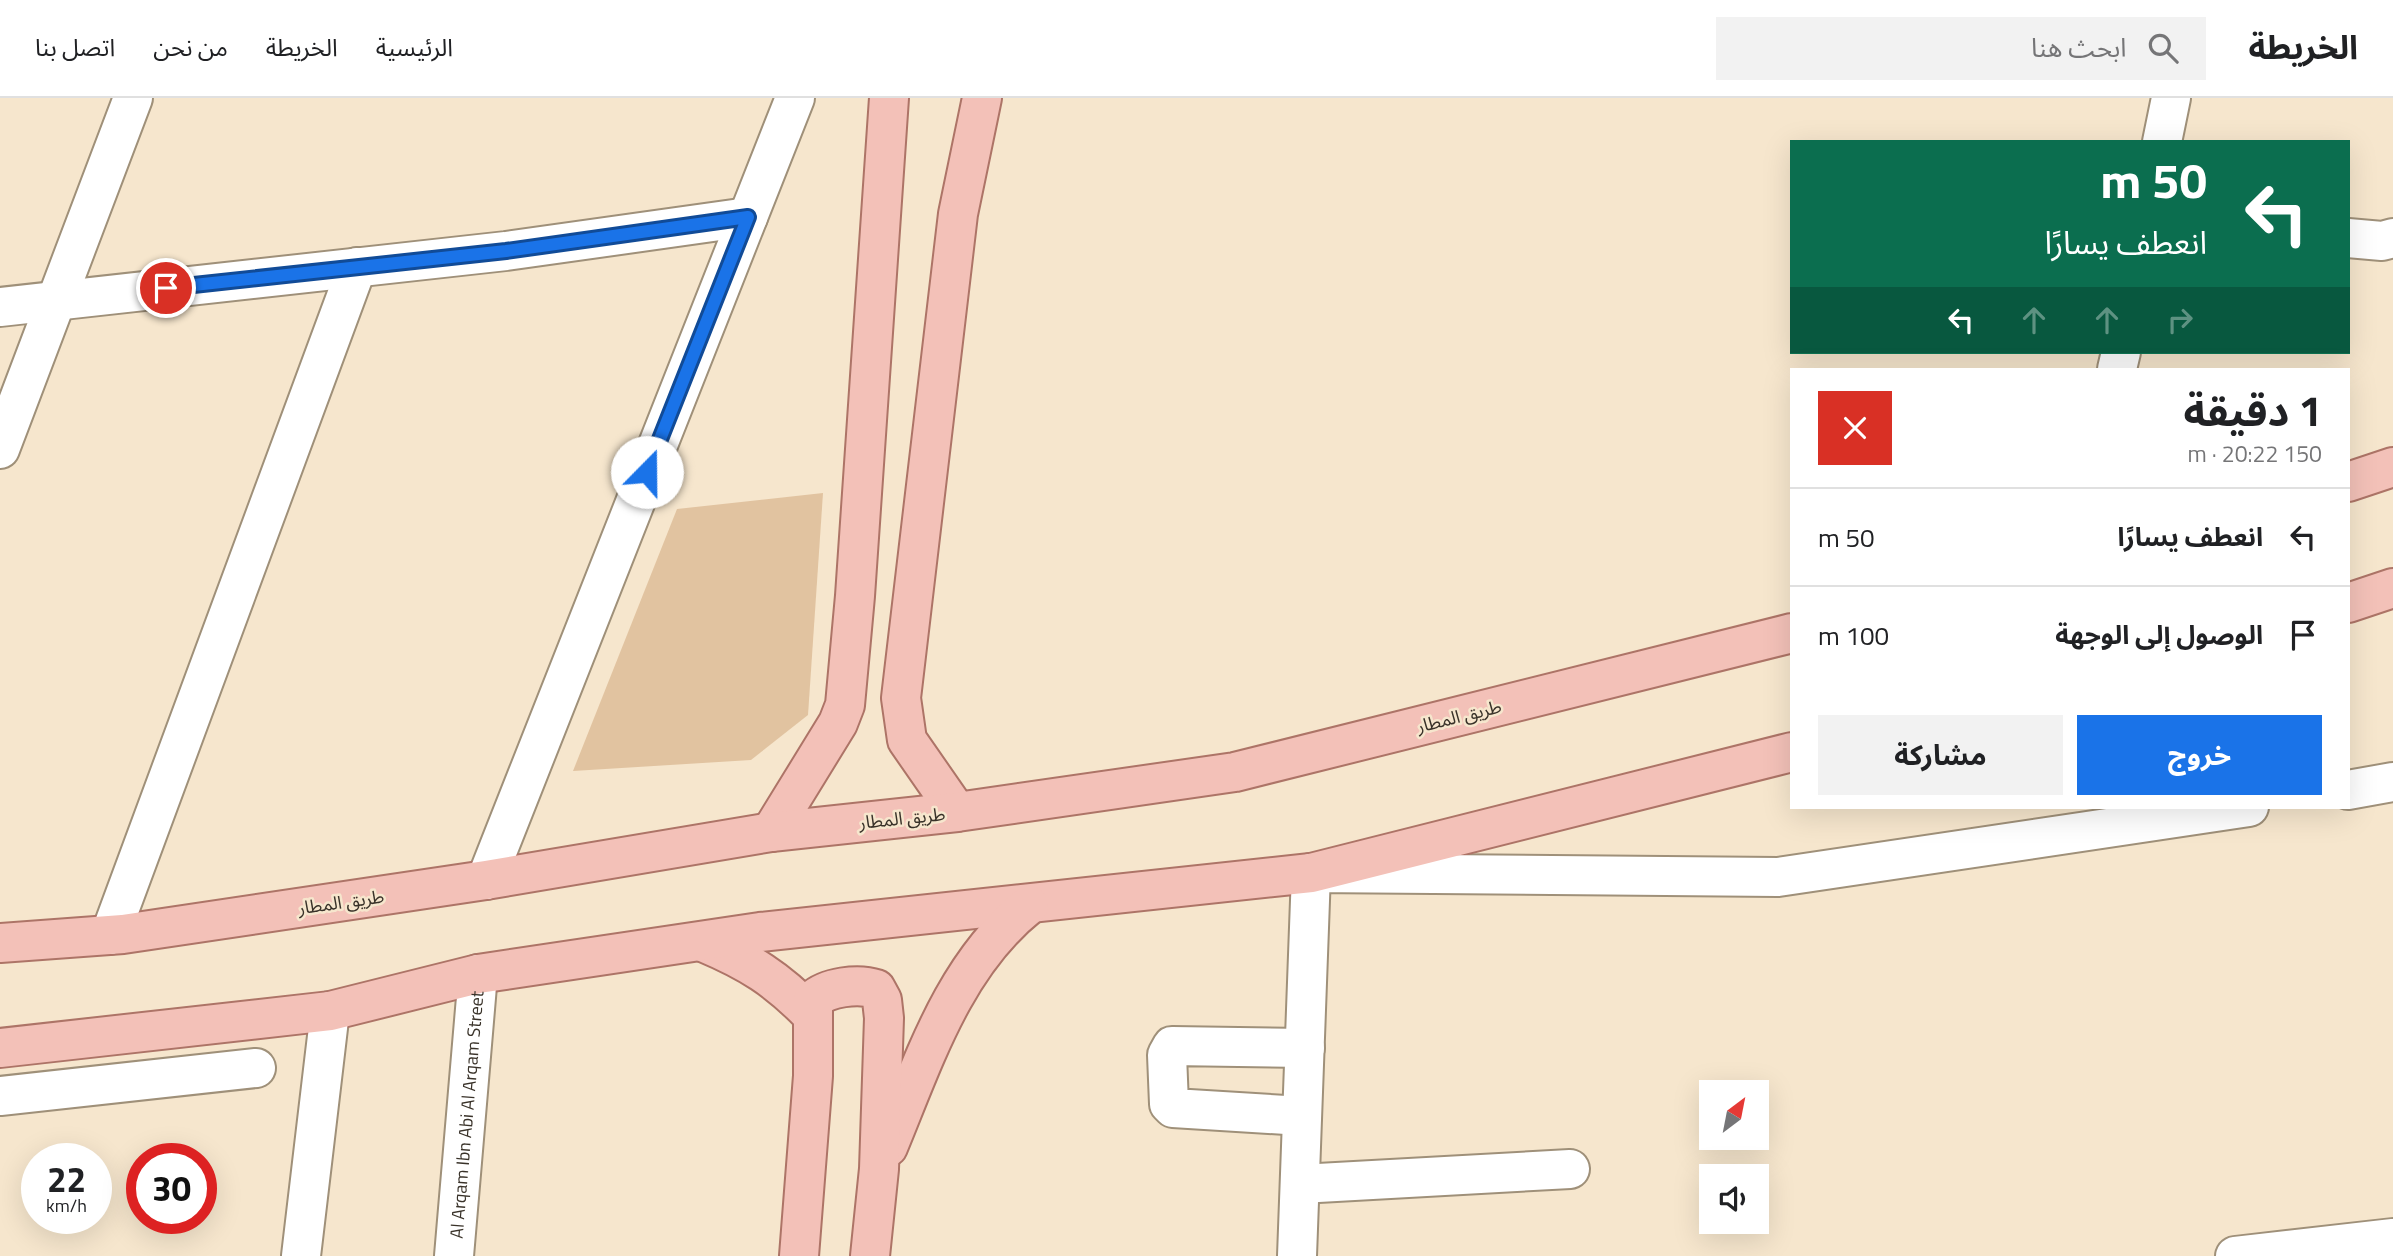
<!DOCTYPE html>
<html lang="ar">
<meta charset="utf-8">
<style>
:root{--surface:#fff;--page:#f2f2f2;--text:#202124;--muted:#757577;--line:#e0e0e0;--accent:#1a73e8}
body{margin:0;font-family:"Titillium Web","Noto Sans Arabic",sans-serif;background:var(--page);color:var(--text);direction:rtl;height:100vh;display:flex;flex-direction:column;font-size:26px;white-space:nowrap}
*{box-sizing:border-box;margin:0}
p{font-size:23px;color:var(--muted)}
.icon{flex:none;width:38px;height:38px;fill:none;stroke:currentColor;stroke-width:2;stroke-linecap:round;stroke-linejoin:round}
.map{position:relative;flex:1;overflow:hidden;direction:ltr}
.side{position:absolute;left:1790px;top:270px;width:560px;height:441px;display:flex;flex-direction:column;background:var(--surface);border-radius:0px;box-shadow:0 7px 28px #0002;direction:rtl}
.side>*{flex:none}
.hud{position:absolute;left:1790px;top:42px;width:560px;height:214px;border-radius:0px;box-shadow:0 7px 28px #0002;direction:rtl;background:#0b6e4f;color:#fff;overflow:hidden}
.needle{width:46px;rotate:32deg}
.buttons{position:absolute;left:1699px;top:982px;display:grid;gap:14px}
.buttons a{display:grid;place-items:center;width:70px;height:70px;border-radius:0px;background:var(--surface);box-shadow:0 7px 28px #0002;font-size:35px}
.speed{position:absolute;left:21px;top:1045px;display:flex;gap:14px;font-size:35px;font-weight:700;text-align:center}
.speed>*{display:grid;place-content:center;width:91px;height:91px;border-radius:50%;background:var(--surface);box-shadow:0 7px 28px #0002;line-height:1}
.speed small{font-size:18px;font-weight:400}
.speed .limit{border:10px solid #d22;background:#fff;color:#111}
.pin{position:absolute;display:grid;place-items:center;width:60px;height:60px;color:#fff;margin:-30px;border:4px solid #fff;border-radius:50%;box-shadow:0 2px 7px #0007}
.me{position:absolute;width:77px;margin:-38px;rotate:22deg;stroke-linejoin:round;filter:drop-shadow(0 0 5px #0008)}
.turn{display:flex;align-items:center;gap:24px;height:147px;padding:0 28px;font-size:32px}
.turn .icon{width:91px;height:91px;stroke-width:2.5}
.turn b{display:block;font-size:49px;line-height:60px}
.lanes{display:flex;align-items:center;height:66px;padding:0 28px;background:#0003;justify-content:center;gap:35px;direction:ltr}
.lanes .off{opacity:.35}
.round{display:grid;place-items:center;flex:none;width:74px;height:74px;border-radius:0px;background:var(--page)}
.overview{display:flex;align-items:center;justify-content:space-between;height:119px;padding:0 28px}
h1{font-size:42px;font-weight:700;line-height:52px}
.cta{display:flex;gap:14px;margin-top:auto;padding:14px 28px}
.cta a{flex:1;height:80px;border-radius:0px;background:var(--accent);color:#fff;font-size:28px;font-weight:700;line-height:80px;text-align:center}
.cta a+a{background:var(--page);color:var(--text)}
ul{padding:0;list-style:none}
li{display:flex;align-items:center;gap:21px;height:98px;padding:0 28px;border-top:2px solid var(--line)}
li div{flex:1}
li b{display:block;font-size:26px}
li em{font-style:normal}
header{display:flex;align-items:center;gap:42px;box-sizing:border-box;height:98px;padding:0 35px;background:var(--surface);border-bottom:2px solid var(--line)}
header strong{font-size:33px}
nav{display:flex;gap:38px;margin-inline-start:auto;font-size:24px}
.search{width:490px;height:63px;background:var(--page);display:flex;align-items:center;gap:18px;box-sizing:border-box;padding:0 24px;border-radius:0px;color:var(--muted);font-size:26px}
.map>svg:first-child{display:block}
</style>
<header>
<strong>الخريطة</strong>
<div class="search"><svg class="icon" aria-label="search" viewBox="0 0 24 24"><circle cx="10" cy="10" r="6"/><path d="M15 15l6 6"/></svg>ابحث هنا</div>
<nav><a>الرئيسية</a><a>الخريطة</a><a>من نحن</a><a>اتصل بنا</a></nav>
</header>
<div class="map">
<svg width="2393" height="1158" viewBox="0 0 2393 1158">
<rect width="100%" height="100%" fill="#f6e6cd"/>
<path fill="#e1c3a0" d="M823,395L808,617L751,662L573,673L677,411Z"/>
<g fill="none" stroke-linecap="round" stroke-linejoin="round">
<g stroke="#9f9079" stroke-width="42">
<g id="minor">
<path d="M2162,44L2171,0"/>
<path d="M2348,140L2382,143L2393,140"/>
<path d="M0,209L506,153L748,119"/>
<path d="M2117,271L2121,254"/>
<path d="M0,351L133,0"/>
<path d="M2348,692L2393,684"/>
<path d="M486,782L795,0"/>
<path d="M110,837L357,169"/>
<path d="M0,998L256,970"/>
<path d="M1302,1018L1173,1010L1169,1006L1167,957L1172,948L1305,950"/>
<path d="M1300,1086L1570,1071"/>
<path d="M301,1158L330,913"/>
<path id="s1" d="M454,1158L478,876"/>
<path d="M1297,1158L1311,775L1778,779L2249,709"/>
<path d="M2235,1158L2393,1140"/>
</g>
</g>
<g stroke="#ad7467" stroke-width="42">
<g id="major">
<path d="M2348,384L2393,369"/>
<path d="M2348,505L2393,490"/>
<path d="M957,714L907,642L901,600L958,116L982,0"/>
<path d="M771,734L838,625L845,607L855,498L889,0"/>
<path d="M0,845L123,836L486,782L771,734L957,714L1235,674L1792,535"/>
<path d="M705,845C750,864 777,881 811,916"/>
<path d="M0,950L330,913L478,876L760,834L1311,775L1792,654"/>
<path d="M888,1049C924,962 954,867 1029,807"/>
<path d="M799,1158L813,978V902C827,889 858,885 876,891L882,902L884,920L879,1071L870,1158"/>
</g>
</g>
<use href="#minor" stroke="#fff" stroke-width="38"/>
<use href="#major" stroke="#f3c1b8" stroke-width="38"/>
</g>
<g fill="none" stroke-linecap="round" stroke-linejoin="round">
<g stroke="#114b97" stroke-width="18">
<path id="route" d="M166,190L506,153L748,119L647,374"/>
</g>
<use href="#route" stroke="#1a73e8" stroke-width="12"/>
</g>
<g text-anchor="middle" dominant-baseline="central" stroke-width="5" stroke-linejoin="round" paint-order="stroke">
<g font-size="18" fill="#393229" stroke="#f6e6cd">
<text transform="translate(1459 618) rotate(-14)">طريق المطار</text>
<text transform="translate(902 720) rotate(-6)">طريق المطار</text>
<text transform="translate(341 804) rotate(-8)">طريق المطار</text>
<text stroke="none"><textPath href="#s1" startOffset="142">Al Arqam Ibn Abi Al Arqam Street</textPath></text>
</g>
</g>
</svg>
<div class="buttons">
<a><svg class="needle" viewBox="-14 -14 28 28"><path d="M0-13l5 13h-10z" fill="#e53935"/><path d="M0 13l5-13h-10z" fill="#757577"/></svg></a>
<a><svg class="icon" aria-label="sound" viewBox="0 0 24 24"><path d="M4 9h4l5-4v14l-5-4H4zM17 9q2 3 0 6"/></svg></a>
</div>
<div class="speed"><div>22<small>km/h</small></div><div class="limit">30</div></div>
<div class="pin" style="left:166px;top:190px;background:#d93025"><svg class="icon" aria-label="arrive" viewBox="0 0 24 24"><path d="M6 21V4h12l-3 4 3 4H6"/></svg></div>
<svg class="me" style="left:647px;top:374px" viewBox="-20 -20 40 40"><circle r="19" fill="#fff"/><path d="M0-13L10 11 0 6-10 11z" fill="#1a73e8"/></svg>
<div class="hud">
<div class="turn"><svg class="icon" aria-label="left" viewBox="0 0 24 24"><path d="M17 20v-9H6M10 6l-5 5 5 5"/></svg><div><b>50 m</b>انعطف يسارًا</div></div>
<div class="lanes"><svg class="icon" aria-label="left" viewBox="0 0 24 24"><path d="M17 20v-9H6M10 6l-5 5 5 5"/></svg><svg class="icon off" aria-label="ahead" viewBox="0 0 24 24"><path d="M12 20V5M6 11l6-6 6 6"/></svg><svg class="icon off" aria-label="ahead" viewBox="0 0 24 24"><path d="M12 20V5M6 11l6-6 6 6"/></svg><svg class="icon off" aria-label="right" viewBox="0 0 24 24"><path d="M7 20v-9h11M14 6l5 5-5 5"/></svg></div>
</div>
<section class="side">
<div class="overview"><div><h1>1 دقيقة</h1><p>150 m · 20:22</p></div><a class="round" style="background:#d93025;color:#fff"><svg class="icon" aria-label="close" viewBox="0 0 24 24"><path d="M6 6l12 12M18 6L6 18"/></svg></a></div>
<ul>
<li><svg class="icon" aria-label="left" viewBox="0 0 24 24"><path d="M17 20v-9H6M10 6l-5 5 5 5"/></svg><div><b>انعطف يسارًا</b></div><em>50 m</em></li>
<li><svg class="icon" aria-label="arrive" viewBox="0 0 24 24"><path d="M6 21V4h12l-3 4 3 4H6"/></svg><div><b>الوصول إلى الوجهة</b></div><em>100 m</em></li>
</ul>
<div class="cta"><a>خروج</a><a>مشاركة</a></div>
</section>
</div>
